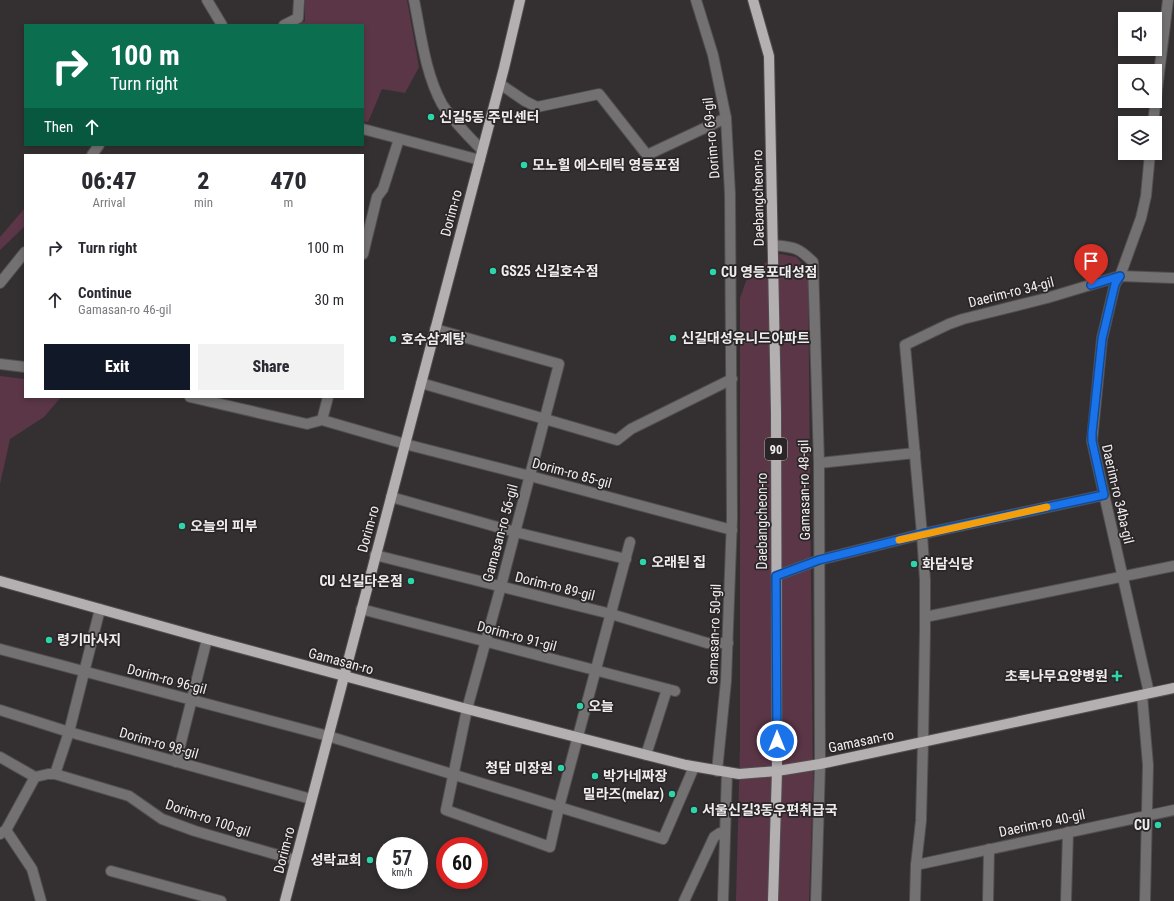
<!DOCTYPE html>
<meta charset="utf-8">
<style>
:root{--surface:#fff;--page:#f2f2f3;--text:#2b2b33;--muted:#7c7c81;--accent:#111827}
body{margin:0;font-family:"Roboto Condensed","Noto Sans KR",sans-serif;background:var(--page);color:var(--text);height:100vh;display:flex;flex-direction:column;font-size:15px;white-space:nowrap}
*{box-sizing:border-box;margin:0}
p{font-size:13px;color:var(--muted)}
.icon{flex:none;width:22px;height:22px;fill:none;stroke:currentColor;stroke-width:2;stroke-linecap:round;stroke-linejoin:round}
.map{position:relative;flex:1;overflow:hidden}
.panel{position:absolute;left:24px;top:154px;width:340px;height:244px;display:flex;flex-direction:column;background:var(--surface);border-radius:0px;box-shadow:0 2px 6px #0003}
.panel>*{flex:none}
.top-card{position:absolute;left:24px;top:24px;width:340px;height:122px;border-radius:0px;box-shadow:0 2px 6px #0003;background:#0b6e4f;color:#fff;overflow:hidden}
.tools{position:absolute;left:1118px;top:12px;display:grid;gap:8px}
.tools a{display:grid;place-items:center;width:44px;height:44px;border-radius:0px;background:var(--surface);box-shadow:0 2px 6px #0003;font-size:20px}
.speed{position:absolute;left:376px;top:837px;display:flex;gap:8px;font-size:20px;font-weight:700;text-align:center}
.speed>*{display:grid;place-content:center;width:52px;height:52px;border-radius:50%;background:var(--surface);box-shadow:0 2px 6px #0003;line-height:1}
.speed small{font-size:10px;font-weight:400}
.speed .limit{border:6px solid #d22;background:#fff;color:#111}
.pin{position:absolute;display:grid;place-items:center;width:34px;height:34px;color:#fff;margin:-41px -17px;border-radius:50% 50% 50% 0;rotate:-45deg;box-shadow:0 0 4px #0007}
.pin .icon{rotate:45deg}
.me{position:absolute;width:44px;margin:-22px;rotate:0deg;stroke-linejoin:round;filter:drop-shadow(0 0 3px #0008)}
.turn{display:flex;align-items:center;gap:14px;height:84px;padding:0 20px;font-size:18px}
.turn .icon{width:52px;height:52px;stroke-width:2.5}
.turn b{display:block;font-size:28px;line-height:34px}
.then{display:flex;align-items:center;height:38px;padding:0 20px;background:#0003;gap:8px;font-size:15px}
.eta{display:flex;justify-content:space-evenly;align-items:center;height:68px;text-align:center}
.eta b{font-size:24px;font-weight:800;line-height:28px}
.action{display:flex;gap:8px;margin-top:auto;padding:8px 20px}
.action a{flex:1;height:46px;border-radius:0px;background:var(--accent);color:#fff;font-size:16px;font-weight:800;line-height:46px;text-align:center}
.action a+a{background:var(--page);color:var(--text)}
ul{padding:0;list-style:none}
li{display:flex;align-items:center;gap:12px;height:52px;padding:0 20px}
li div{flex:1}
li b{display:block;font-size:15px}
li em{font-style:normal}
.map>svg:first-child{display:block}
</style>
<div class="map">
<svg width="1174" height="901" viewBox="0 0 1174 901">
<rect width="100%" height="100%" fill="#343032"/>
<g fill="#5b3647">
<path d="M305,0H407L419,67L405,93L382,89L368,122L363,121V25H296L305,21Z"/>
<path d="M25,208V226L0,250V237Z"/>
<path d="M780,254L796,257L808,269L813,786L809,901H736L740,748V298L749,273Z"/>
<path d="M0,376L25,379V397H61L44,417L10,439L0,484Z"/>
</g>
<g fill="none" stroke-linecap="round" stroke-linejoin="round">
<g stroke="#524e50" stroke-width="12">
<g id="minor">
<path d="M207,0L222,25"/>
<path d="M414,0C421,34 425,73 442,104C451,118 470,138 482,150"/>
<path d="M696,0L713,55L726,118L730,194L732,518L726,681L717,771"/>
<path d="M284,25L298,18L299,0"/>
<path d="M500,84L525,101L537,107L599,94L647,155L726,118"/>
<path d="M1153,123L1168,0"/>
<path d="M363,129L480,160"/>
<path d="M92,155L99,145"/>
<path d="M773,245C794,247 798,247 813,262L819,463L820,764L816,901"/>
<path d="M363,254L377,197L383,189L399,139"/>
<path d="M0,283L25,252"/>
<path d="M435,329L559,364L501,586L467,709L446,810L550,847L559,807L663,839L694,767"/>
<path d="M0,364L25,367"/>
<path d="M421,383L617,440L631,429L732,379"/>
<path d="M190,397L307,424L322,420L405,444L530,476L732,530"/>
<path d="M322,420L328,397"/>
<path d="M819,463L915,453"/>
<path d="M391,497L515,532L626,559"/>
<path d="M375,555L611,614L707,643H728"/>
<path d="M776,576L819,560L922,534L1104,495"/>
<path d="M361,609L675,691"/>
<path d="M925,617L1174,566"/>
<path d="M0,649L328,736L559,807L630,542"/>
<path d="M1149,693L1092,441L1102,339L1115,284L1120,276L1141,218L1146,196L1150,153"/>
<path d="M1142,695L1148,765L1145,901"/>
<path d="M0,710L69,732L311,799"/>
<path d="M646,755L667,689"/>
<path d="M0,757L35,777"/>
<path d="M176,762L207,639"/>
<path d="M55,774L69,732L100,609"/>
<path d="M6,830L32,869L41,901"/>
<path d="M0,834L6,830L35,777L48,774H55L129,796L162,819L195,831L295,860"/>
<path d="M916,865L1174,810"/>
<path d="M111,871L221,901"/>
<path d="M684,901L714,837L720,833H725"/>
<path d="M723,901L727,772"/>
<path d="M915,901L916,865L921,821L923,742L925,630V580L922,534L905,345L949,324L963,319L1047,298L1120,276L1174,278"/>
<path d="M988,901L989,849"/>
<path d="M1066,901L1068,832"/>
</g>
</g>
<g stroke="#524e50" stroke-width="12">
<g id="major">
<path d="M753,0L769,56L776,412L777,771L773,901"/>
<path d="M0,581L207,639L467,709L686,765L739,774L777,771L820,764L1174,688"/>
<path d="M285,901L504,68L520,0"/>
</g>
</g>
<use href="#minor" stroke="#737172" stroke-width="10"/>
<use href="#major" stroke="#b4b0b1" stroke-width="10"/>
</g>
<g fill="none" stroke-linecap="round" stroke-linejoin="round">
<g stroke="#114b97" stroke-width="10">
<path id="route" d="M777,741L776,576L819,560L922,534L1104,495L1092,441V433L1102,339L1115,284L1120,276L1091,285"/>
</g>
<use href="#route" stroke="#1a73e8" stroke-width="7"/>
<path stroke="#f59e0b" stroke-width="7" d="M899,540L1047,507"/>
</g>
<g fill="#2dd5ab" stroke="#2a2628" stroke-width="1.5">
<circle cx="431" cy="117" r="4"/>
<circle cx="524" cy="165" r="4"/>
<circle cx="493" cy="271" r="4"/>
<circle cx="713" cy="272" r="4"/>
<circle cx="673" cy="338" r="4"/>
<circle cx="393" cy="339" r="4"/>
<circle cx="182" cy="526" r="4"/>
<circle cx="643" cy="562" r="4"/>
<circle cx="914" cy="564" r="4"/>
<circle cx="411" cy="581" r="4"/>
<circle cx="49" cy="640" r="4"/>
<path d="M1115 670h4v4h4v4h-4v4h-4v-4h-4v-4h4z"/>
<circle cx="580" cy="706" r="4"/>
<circle cx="561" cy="768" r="4"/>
<circle cx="595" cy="776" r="4"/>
<circle cx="672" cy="794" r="4"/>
<circle cx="694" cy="810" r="4"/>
<circle cx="1158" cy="825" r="4"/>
<circle cx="370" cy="860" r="4"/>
</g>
<g text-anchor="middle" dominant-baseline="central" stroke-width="3.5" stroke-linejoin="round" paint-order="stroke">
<rect fill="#2a2628" stroke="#b4b1b2" stroke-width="1" x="765" y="438" width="22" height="22" rx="3"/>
<g font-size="13" font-weight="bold" fill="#efeced">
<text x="776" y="449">90</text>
</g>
<g font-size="14" font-weight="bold" fill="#efeced" stroke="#2a2628" text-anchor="start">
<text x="439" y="117">신길5동 주민센터</text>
<text x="532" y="165">모노힐 에스테틱 영등포점</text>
<text x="501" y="271">GS25 신길호수점</text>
<text x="721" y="272">CU 영등포대성점</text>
<text x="681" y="338">신길대성유니드아파트</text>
<text x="401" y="339">호수삼계탕</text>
<text x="190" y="526">오늘의 피부</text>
<text x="651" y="562">오래된 집</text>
<text x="922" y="564">화담식당</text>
<text x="403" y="581" text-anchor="end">CU 신길다온점</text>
<text x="57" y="640">령기마사지</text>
<text x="1108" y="676" text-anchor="end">초록나무요양병원</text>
<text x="588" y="706">오늘</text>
<text x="553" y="768" text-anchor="end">청담 미장원</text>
<text x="603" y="776">박가네짜장</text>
<text x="664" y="794" text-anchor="end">밀라즈(melaz)</text>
<text x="702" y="810">서울신길3동우편취급국</text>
<text x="1150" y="825" text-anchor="end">CU</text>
<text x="362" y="860" text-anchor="end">성락교회</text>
</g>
<g font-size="14" fill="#efeced" stroke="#2a2628">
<text transform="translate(711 138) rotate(-95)">Dorim-ro 69-gil</text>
<text transform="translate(758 198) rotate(-91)">Daebangcheon-ro</text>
<text transform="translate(451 213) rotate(-75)">Dorim-ro</text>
<text transform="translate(1011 292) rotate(-14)">Daerim-ro 34-gil</text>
<text transform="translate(572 473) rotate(15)">Dorim-ro 85-gil</text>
<text transform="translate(804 490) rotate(-91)">Gamasan-ro 48-gil</text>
<text transform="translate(1118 494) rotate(77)">Daerim-ro 34ba-gil</text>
<text transform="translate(762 521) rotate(-90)">Daebangcheon-ro</text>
<text transform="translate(368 529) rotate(-75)">Dorim-ro</text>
<text transform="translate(500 533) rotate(-75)">Gamasan-ro 56-gil</text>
<text transform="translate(555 586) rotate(14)">Dorim-ro 89-gil</text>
<text transform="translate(714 634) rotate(-88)">Gamasan-ro 50-gil</text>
<text transform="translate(517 636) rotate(15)">Dorim-ro 91-gil</text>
<text transform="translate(341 661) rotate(15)">Gamasan-ro</text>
<text transform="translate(167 679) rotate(15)">Dorim-ro 96-gil</text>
<text transform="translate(861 741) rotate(-12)">Gamasan-ro</text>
<text transform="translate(159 743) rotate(16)">Dorim-ro 98-gil</text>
<text transform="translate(208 818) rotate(19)">Dorim-ro 100-gil</text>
<text transform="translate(1042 823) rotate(-12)">Daerim-ro 40-gil</text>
<text transform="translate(284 850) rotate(-76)">Dorim-ro</text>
</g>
</g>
</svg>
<div class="tools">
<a><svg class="icon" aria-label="sound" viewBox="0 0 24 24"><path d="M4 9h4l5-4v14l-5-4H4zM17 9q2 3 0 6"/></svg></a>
<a><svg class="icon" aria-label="search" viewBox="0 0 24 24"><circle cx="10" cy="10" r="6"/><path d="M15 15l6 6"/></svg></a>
<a><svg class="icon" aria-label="layers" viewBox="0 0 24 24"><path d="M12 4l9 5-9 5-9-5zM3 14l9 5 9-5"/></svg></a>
</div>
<div class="speed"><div>57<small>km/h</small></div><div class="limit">60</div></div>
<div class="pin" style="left:1091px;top:285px;background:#d93025"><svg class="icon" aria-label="arrive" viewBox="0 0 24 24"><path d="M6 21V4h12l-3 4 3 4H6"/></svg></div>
<svg class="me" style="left:777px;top:741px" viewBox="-20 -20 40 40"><circle r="17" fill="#1a73e8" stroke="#fff" stroke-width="3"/><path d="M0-11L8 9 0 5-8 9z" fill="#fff"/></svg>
<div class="top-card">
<div class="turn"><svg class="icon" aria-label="right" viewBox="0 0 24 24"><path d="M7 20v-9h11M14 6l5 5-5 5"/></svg><div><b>100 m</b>Turn right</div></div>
<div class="then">Then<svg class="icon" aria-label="ahead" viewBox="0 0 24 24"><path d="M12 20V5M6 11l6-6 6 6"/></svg></div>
</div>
<section class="panel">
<div class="eta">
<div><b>06:47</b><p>Arrival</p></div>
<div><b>2</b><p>min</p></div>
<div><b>470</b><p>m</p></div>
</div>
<ul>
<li><svg class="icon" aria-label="right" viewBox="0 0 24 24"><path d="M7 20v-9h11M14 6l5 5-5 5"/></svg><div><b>Turn right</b></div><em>100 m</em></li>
<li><svg class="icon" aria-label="ahead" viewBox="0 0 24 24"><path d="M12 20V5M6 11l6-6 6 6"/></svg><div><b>Continue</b><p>Gamasan-ro 46-gil</p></div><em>30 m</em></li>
</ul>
<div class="action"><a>Exit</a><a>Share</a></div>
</section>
</div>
